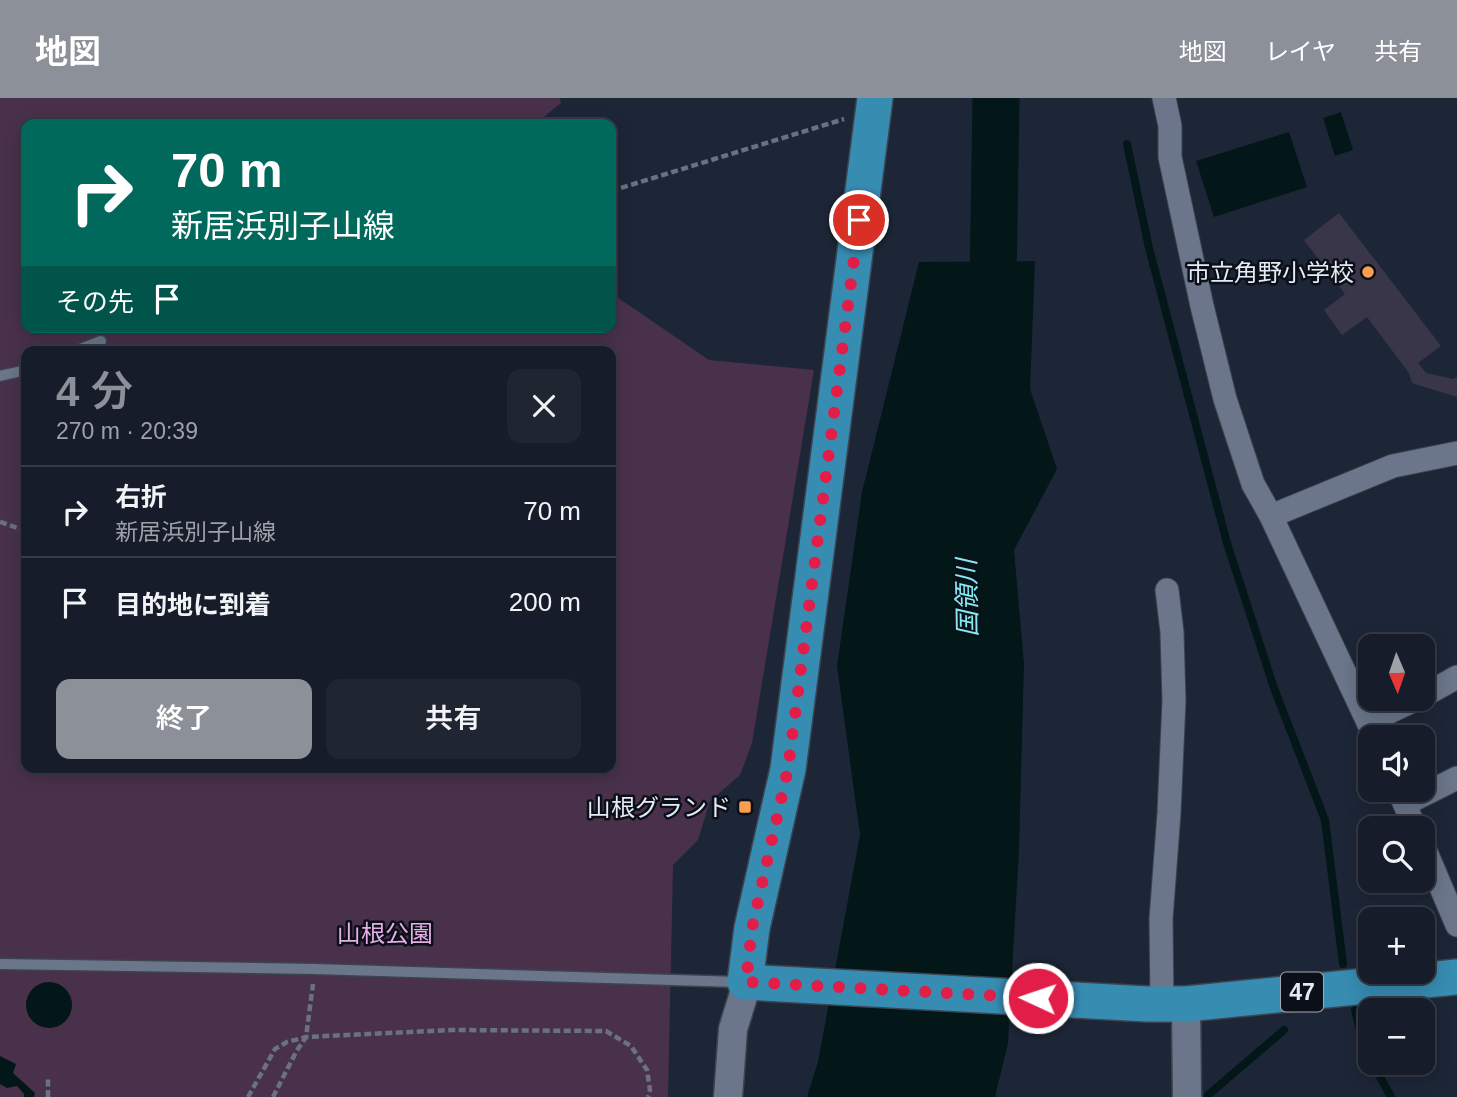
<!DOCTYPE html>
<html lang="ja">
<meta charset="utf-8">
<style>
:root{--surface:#161c29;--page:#1f2531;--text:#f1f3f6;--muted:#9ea1a8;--line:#353a46;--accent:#8c9099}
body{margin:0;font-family:Arial,"Noto Sans JP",sans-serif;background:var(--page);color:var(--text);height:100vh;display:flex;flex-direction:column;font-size:26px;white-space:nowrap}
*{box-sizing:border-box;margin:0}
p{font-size:23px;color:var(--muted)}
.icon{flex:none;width:38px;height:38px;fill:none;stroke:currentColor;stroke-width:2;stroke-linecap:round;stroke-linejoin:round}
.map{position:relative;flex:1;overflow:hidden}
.details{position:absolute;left:21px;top:248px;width:595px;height:427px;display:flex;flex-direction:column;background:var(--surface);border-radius:14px;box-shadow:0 4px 18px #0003,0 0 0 2px var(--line)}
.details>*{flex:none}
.hud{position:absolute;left:21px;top:21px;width:595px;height:214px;border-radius:14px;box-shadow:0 4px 18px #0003,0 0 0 2px var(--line);background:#00695c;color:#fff;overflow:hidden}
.needle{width:46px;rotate:178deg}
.tools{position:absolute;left:1358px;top:536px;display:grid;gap:14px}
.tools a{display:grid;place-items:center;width:77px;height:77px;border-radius:14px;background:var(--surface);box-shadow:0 4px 18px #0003,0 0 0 2px var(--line);font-size:35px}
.pin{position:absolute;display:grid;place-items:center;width:60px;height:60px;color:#fff;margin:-30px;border:4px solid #fff;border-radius:50%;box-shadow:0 2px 7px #0007}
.me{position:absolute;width:77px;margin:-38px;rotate:273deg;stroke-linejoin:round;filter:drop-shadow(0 0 5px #0008)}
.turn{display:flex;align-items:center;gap:24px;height:147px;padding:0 35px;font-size:32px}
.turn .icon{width:91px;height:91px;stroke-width:2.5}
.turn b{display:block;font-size:49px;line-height:60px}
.then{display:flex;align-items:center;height:66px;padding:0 35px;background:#0003;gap:14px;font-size:26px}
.round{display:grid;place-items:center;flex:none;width:74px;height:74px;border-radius:14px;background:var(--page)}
.head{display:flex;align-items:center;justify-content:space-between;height:119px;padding:0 35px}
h1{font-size:42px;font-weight:600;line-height:52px;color:var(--accent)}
.button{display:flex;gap:14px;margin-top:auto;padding:14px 35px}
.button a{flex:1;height:80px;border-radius:14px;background:var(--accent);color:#fff;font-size:28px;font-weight:600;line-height:80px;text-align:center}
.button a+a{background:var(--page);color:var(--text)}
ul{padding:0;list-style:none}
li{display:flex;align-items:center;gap:21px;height:91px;padding:0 35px;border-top:2px solid var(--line)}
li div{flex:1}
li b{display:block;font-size:26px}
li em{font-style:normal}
header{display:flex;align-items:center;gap:42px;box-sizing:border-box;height:98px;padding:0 35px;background:var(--accent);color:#fff}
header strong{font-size:33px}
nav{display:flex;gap:38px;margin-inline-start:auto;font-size:24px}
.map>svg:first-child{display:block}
</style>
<header>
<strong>地図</strong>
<nav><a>地図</a><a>レイヤ</a><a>共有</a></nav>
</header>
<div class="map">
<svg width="1457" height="999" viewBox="0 0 1457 999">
<rect width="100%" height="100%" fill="#1d2637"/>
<path fill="#49314b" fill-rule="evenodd" d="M0,0H560L561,5L535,26H26V229H611V195L709,262L814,272L752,645L740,677L710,703L698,742L673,767L668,999H0ZM26,254H611V670H26Z"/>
<g fill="#031719">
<path d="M1341,14L1353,52L1335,58L1323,20Z"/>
<path d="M1289,34L1307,89L1214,119L1196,63Z"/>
<path d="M1035,163L1030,291L1057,371L1014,452L1024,566L1019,752L1008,945L995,999H807L818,964L860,737L837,568L862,394L919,164Z"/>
<circle cx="49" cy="907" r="23"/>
<path d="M0,958L16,966L13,975L35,995L34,999H24V996L17,988L7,990L0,986Z"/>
</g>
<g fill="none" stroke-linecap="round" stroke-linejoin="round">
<g stroke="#031719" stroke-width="8">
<path d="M1127,46L1149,150L1227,445L1274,590L1325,722L1343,866"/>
<path d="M1355,912L1365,952L1370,962"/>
<path d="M1372,964L1391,999"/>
<path d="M1208,997L1284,932"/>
</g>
<path stroke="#031719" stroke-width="47" d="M989,228L993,186L996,0"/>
</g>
<path fill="#3a364a" d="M1339,115L1441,248L1418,265L1426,275L1453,281L1457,279V299L1412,285L1409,275L1367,219L1342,237L1324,212L1345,196L1304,142Z"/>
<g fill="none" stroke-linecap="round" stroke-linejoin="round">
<g stroke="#3c4452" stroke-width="13">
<g id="service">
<path d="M73,254L101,243"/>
<path d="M0,278L26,272"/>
<path d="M0,866L314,871L739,884"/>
</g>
</g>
<g stroke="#3c4452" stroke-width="25">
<g id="minor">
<path d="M1164,0L1170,28V59L1202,208L1225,301L1253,386L1271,418L1375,639"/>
<path d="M1271,418L1393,368L1457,355"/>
<path d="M1423,598L1457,579"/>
<path d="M1368,624L1419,600"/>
<path d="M1398,691L1415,730"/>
<path d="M1405,706L1457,680"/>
<path d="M1423,747L1457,827"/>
<path d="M1162,905L1161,821L1169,715L1174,603L1172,534L1167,492"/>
</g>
</g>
<g stroke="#3c4452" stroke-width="31">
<g id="tertiary">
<path d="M1186,906L1187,999"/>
<path d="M728,999L733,931L745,892V884"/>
</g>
</g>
<g stroke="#3c4452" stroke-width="38">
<path id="primary" d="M875,0L788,671L752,830L745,884L1147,906H1186L1457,879"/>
</g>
<g stroke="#6a7181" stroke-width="4.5" stroke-dasharray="7 3.5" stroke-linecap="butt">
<path d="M611,93L844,21"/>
<path d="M0,424L18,430L26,436"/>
<path d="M48,999V981"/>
<path d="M248,999L275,951L287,944L306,939L451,932L606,933L631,948L647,972L650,992L648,999"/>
<path d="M273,999L296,954L306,939L313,886"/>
</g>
<use href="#service" stroke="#6b768a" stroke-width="10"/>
<use href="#minor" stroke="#6b768a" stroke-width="23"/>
<use href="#tertiary" stroke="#6b768a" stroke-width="28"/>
<use href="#primary" stroke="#378cb2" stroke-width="35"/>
</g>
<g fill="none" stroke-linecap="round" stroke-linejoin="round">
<path stroke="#e11d48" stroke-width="12" stroke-dasharray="0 21.6" d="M859,122L788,671L752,830L746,884L1038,900"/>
</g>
<g fill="#fb9e51" stroke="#0b0f17" stroke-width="2.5">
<circle cx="1368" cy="174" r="7"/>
<rect x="738" y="702" width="14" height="14" rx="3.5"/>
</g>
<g text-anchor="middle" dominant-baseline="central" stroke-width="5" stroke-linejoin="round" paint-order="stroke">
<rect fill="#0b0f17" stroke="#a3a8b3" stroke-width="2" x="1281" y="874.5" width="42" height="39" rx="5"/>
<g font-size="23" font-weight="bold" fill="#e4eaf6">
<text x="1302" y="894">47</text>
</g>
<g font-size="24" fill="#e4eaf6" stroke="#0b0f17" text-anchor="end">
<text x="1354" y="174">市立角野小学校</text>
<text x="731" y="709">山根グランド</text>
</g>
<g font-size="24" fill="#e4aee7" stroke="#0b0f17">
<text x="385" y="835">山根公園</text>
</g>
<g font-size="26" font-style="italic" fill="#84ecf2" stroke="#0b0f17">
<text transform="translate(967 500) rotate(-91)">国領川</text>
</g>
</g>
</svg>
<div class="tools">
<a><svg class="needle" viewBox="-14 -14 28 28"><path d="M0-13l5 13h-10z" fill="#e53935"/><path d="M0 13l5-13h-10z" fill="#9ea1a8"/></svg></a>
<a><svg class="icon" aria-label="sound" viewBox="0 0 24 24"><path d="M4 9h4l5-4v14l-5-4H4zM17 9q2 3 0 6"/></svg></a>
<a><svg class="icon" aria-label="search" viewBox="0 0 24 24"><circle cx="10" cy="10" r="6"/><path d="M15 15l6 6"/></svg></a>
<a>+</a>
<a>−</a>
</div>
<div class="pin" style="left:859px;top:122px;background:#d93025"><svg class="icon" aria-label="arrive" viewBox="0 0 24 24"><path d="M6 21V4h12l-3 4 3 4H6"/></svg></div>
<svg class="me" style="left:1038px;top:900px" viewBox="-20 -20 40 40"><circle r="17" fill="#e11d48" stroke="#fff" stroke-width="3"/><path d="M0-11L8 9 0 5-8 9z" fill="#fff"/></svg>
<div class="hud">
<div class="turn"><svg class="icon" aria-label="right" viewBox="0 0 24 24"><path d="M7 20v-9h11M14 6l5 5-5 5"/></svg><div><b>70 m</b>新居浜別子山線</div></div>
<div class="then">その先<svg class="icon" aria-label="arrive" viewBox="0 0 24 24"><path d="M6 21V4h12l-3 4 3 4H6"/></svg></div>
</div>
<section class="details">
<div class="head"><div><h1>4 分</h1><p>270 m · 20:39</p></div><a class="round"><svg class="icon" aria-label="close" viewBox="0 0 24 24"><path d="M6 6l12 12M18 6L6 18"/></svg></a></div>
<ul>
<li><svg class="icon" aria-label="right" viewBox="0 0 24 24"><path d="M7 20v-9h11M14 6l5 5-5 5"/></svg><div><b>右折</b><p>新居浜別子山線</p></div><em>70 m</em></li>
<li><svg class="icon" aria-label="arrive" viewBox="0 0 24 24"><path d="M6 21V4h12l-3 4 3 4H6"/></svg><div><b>目的地に到着</b></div><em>200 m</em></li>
</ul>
<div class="button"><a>終了</a><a>共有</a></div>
</section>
</div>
